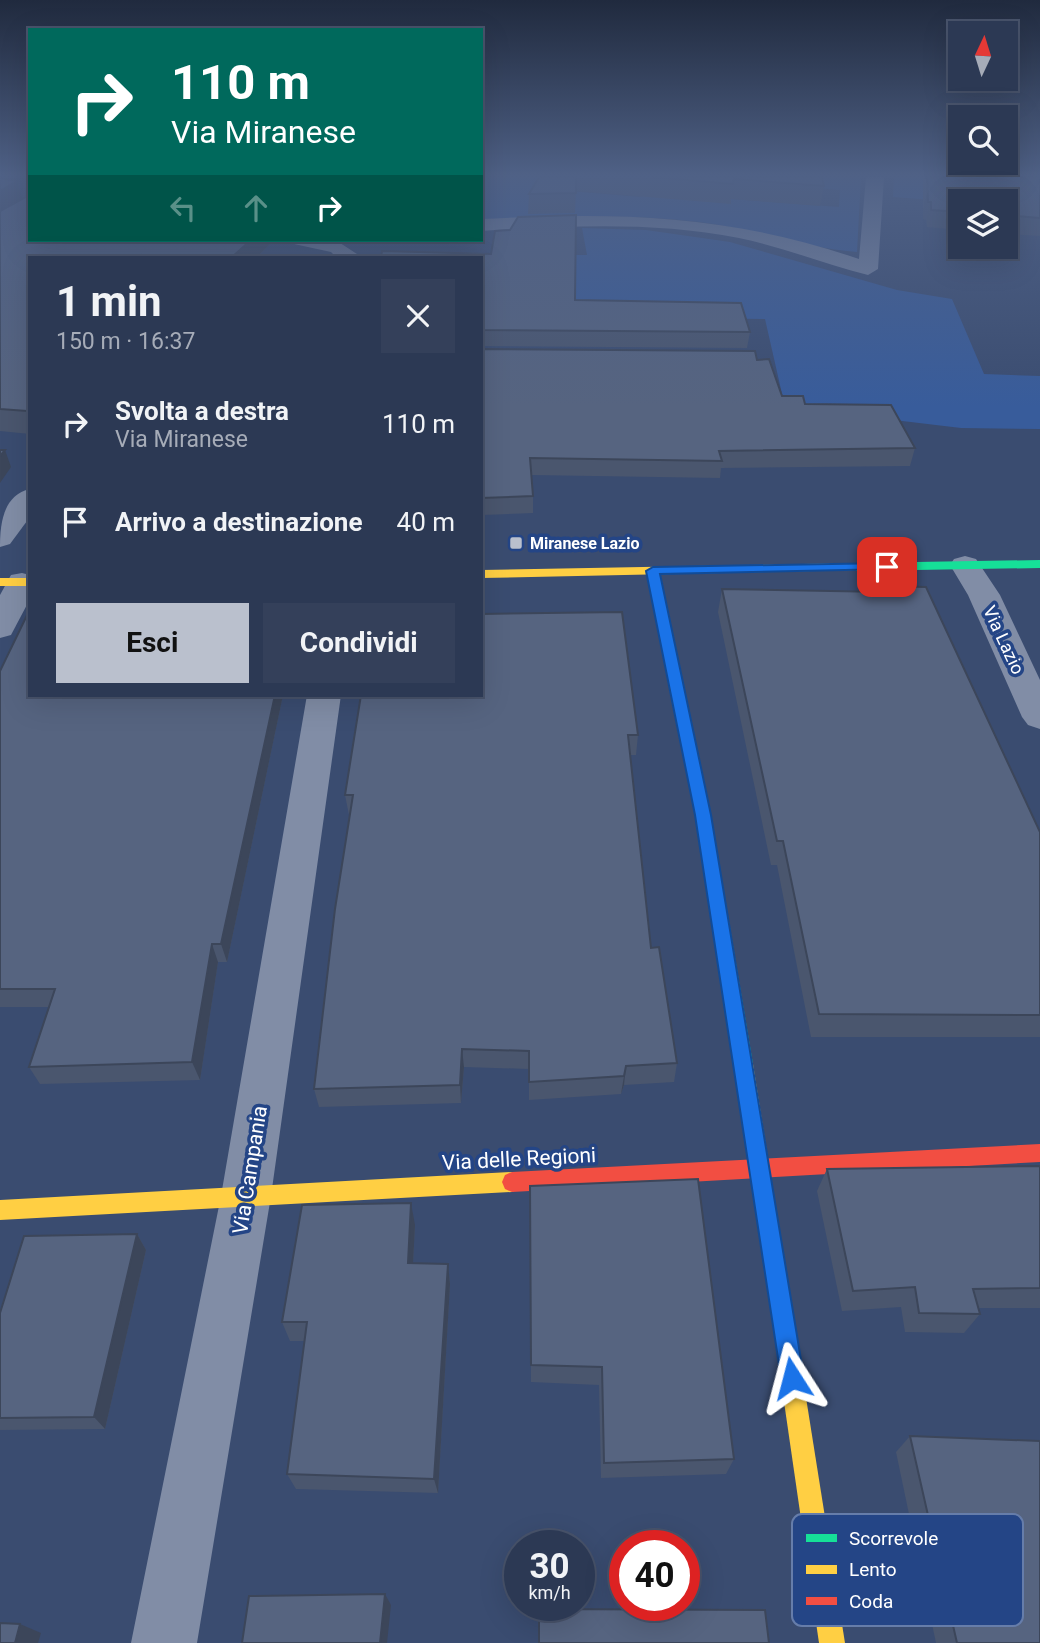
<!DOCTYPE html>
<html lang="it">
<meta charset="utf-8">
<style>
:root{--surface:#2c3954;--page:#34405a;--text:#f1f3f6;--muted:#a6acb8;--line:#48536b;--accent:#bac0cd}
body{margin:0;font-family:Roboto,sans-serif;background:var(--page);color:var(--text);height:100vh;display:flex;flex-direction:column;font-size:26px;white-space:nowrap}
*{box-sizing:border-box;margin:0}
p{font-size:23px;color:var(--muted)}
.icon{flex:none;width:38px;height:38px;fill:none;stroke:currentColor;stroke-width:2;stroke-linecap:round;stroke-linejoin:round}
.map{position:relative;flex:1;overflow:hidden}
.sheet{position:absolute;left:28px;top:256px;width:455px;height:441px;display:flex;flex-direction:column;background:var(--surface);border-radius:0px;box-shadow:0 7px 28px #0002,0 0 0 2px var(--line)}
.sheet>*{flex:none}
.banner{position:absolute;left:28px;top:28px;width:455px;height:214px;border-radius:0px;box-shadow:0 7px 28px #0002,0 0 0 2px var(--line);background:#00695c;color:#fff;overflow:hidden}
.needle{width:46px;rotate:4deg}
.buttons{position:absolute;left:948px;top:21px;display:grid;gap:14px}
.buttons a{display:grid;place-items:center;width:70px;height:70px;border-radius:0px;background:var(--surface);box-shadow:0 7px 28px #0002,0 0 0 2px var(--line);font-size:35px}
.speed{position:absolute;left:504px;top:1530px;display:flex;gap:14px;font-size:35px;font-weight:700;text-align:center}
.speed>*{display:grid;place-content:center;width:91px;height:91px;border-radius:50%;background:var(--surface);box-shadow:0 7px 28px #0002,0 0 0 2px var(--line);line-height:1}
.speed small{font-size:18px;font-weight:400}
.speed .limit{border:10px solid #d22;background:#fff;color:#111}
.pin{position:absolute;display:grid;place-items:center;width:60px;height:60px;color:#fff;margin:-30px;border-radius:14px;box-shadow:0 4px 10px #0006}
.me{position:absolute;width:77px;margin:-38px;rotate:351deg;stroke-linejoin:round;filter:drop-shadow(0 0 5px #0008)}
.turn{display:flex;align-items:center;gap:24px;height:147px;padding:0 28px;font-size:32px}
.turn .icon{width:91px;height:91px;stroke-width:2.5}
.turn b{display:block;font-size:49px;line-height:60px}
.lanes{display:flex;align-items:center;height:66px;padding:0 28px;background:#0003;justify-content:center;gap:35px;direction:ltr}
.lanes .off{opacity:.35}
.round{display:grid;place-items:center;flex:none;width:74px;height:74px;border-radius:0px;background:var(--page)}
.summary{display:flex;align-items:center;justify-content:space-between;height:119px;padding:0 28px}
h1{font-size:42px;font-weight:700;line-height:52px}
.action{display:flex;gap:14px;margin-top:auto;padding:14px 28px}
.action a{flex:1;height:80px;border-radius:0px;background:var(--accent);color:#111;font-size:28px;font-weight:700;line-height:80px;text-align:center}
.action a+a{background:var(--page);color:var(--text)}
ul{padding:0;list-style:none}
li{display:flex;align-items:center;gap:21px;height:98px;padding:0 28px}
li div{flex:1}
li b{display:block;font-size:26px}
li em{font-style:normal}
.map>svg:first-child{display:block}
</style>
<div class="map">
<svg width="1040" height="1643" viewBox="0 0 1040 1643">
<rect width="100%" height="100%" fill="#3a4c70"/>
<g fill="#385c9b">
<path d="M486,177H551L545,189L640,197L645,186L730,203L731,199L839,207L840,190L786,185L788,177H861L857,252C803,248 753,229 700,222C627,213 554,217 481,220V184Z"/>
<path d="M894,177H1040L1006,201L961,202L893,197Z"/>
<path d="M582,228L646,230L730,242L897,290L952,299L984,374L1040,376V429L961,428L785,407L765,319L592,317L574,301L576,255H587Z"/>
</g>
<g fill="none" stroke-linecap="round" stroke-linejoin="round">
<g fill="#818da6" fill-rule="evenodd">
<path d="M866,177H884L878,269L868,275C824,264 783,247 739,238C654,221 567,226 481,231V219C617,212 728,214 859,259Z"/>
<path d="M291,240L337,241L357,254L356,257H336L331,252L294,244Z"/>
<path d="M30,489V517L10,544L0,547C0,524 3,495 30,489Z"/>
<path d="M965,556L976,559L1000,595L1040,680V729L1028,725L1022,717L968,595L950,565L954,559Z"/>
<path d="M22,573L30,575V599L11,635L0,638V595L11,575Z"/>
<path d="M307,695H341L271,1196L197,1643H131L221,1196Z"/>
</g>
<g fill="#16e098" fill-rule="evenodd">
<path d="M1040,560V568L857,571L851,567L857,563Z"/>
<path d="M653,567L659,571L711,815L753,1064L751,1070L744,1072L737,1070L735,1064L695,815L647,571Z"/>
</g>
<g fill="#ffcf43" fill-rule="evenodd">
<path d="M857,563L863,567L861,570L481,578V570Z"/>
<rect x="0" y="578" width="30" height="8"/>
<path d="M744,1056L751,1058L753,1064L845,1643H819L735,1064L737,1058Z"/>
<path d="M512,1172L519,1175L522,1182L519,1189L512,1192L0,1220V1200Z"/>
</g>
<path fill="#f24e42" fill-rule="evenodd" d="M1040,1144V1162L512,1192L505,1189L502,1182L505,1175L512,1172Z"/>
</g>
<g fill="#4a566e">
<path d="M539,177H822L824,186L820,206L731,199V204L576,191L575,213L528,214L529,194Z"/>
<path d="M923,177H1040V236L1006,234V201H961V230L927,227L926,220L923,219Z"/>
<path d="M0,178L23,199L274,240L257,257H30V434L0,431Z"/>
<path d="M481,257L575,300L750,332L747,348L481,346Z"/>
<path d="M481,349L757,360L782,396L805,404L915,448L910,466L721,468L720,478L531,475L533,496V513L481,515Z"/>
<path d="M885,586L1040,832V1037H811L777,865H771L718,612L722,589L883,592Z"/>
<path d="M0,671L30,695H283L227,962H218L200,1080L40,1084L29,1067L49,1007H0Z"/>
<path d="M361,695L638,735L636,755H630L651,948L677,1063L674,1082L624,1085L621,1094L529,1100V1069L464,1067L461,1103L319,1107L314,1089L349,815L345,795Z"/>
<path d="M1040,1166V1308H978L980,1314L964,1333L905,1332L901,1307L842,1311L817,1191L827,1169Z"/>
<path d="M530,1208L734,1459L726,1474L601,1478L599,1385L531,1382Z"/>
<path d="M415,1225L413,1263L448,1264L450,1284L438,1493L296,1489L287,1474L305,1341H290L282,1322Z"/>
<path d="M137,1234L146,1250L105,1429L0,1430V1313Z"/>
<path d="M910,1436L1040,1643H936L896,1452Z"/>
</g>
<g fill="#3c465a">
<path d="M17,181L23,200L0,214V191Z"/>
<path d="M251,240H274L257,257H232Z"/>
<path d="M5,450L11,467L0,483V456Z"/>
<path d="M275,695H283L227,962L221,944Z"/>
<path d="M212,944L218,962L200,1080L192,1062Z"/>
<path d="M462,1049L464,1067L461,1103L460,1085Z"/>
<path d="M626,1066L624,1085L621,1094L624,1076Z"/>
<path d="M411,1203L415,1225L412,1283L408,1263Z"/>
<path d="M137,1234L146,1250L105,1429L94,1417Z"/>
<path d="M448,1264L450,1284L438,1493L434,1479Z"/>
<path d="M385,1594L391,1605L387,1643H380Z"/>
<path d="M20,1624L41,1633L38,1643H15Z"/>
</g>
<g fill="#566480" stroke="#3c465a" stroke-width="2">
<path d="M539,177H576V193L529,194Z"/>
<path d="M651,177H822L824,186L734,179L733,184Z"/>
<path d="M927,177H1040V218L1006,215V201H961V212L931,210V202H928Z"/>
<path d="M0,178L17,181L0,191Z"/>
<path d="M27,183L30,184V240H251L232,257H146L142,255L141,257H30V408L27,411L0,409V211L26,197Z"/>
<path d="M576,215L575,300L741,303L750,332L481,330V257H381L382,251L491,254L495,231L510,230L518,217Z"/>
<path d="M481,349L755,351L757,360L769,359L782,396H803L805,404L891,405L915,448L719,451L722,461L530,458L533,496L481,498Z"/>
<path d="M0,450H5L0,456Z"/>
<path d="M885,586L926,587L1040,832V1015L819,1014L783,841H777L722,589L885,592Z"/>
<path d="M30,609V695H275L221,944H212L192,1062L29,1067L55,989H0V671Z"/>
<path d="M622,612L638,735H628L651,948L659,947L677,1063L626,1066L624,1076L529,1082V1051L462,1049L460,1085L314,1089L335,909L353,795H345L361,695H481V614Z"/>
<path d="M1040,1166V1288L973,1289L980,1314L919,1313L915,1287L853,1291L827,1169Z"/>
<path d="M698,1179L734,1459L604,1463L602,1367L531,1365L530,1186Z"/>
<path d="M411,1203L408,1263L448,1264L434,1479L287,1474L307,1322H282L302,1205Z"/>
<path d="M137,1234L94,1417L0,1418V1313L24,1236Z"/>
<path d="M910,1436L1040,1441V1643H957Z"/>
<path d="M385,1594L380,1643H242L249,1596Z"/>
<path d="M539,1609L765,1610L769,1643H539Z"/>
<path d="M0,1623L20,1624L15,1643H0Z"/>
</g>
<linearGradient id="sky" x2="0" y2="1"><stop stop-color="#202a3e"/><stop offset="0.43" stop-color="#4f6186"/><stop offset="1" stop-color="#4f6186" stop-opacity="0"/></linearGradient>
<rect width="1040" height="407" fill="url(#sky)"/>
<path fill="#1a73e8" stroke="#114b97" stroke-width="2" d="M887,563L894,567L892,569L660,574L711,815L804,1378L801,1386L792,1390L784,1386L781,1378L695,815L646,571L653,567Z"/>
<rect fill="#bac0cd" stroke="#244586" stroke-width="2.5" x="509" y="536" width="14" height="14" rx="3.5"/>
<g text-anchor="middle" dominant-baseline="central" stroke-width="7" stroke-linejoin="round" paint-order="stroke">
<g font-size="16" font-weight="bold" fill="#fff" stroke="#244586" text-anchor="start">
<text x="530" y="543">Miranese Lazio</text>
</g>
<g font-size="18" fill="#fff" stroke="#244586">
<text transform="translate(1004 640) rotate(65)">Via Lazio</text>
</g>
<g font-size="21" fill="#fff" stroke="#244586">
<text transform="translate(519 1159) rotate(-3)">Via delle Regioni</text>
<text transform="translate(250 1170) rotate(-81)">Via Campania</text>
</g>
</g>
<rect x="792" y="1514" width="231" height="112" rx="10" fill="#244586" stroke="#667daa" stroke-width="2"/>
<rect x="806" y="1534" width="31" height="8" fill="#16e098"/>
<rect x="806" y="1565" width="31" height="9" fill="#ffcf43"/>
<rect x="806" y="1597" width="31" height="8" fill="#f24e42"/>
<g font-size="19" fill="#fff">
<text x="849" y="1545">Scorrevole</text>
<text x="849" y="1576">Lento</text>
<text x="849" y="1608">Coda</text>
</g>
</svg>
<div class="buttons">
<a><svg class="needle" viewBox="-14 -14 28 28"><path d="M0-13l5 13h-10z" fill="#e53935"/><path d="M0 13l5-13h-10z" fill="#a6acb8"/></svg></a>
<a><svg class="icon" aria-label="search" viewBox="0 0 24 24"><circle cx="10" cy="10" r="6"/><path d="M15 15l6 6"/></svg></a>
<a><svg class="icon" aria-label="layers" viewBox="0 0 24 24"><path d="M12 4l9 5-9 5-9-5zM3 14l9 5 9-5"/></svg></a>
</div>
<div class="speed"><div>30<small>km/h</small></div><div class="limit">40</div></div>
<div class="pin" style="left:887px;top:567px;background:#d93025"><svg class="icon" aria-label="arrive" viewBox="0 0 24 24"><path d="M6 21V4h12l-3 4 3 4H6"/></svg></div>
<svg class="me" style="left:792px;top:1378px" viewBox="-20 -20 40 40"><path d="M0-17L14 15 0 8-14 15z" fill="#1a73e8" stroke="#fff" stroke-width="4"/></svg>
<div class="banner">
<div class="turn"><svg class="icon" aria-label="right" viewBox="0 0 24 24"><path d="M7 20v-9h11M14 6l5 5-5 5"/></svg><div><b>110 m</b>Via Miranese</div></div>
<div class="lanes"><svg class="icon off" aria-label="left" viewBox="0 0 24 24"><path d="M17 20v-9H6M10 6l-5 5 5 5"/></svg><svg class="icon off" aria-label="ahead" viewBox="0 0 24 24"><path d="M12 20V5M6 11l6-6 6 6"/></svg><svg class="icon" aria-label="right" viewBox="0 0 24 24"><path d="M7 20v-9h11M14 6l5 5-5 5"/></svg></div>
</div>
<section class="sheet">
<div class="summary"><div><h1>1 min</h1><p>150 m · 16:37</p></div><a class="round"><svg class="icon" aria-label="close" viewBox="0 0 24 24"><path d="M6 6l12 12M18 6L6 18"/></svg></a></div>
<ul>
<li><svg class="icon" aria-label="right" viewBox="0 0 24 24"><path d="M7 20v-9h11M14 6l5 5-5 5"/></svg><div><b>Svolta a destra</b><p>Via Miranese</p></div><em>110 m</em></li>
<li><svg class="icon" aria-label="arrive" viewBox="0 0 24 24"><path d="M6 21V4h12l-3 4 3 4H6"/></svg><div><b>Arrivo a destinazione</b></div><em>40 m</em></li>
</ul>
<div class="action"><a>Esci</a><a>Condividi</a></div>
</section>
</div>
